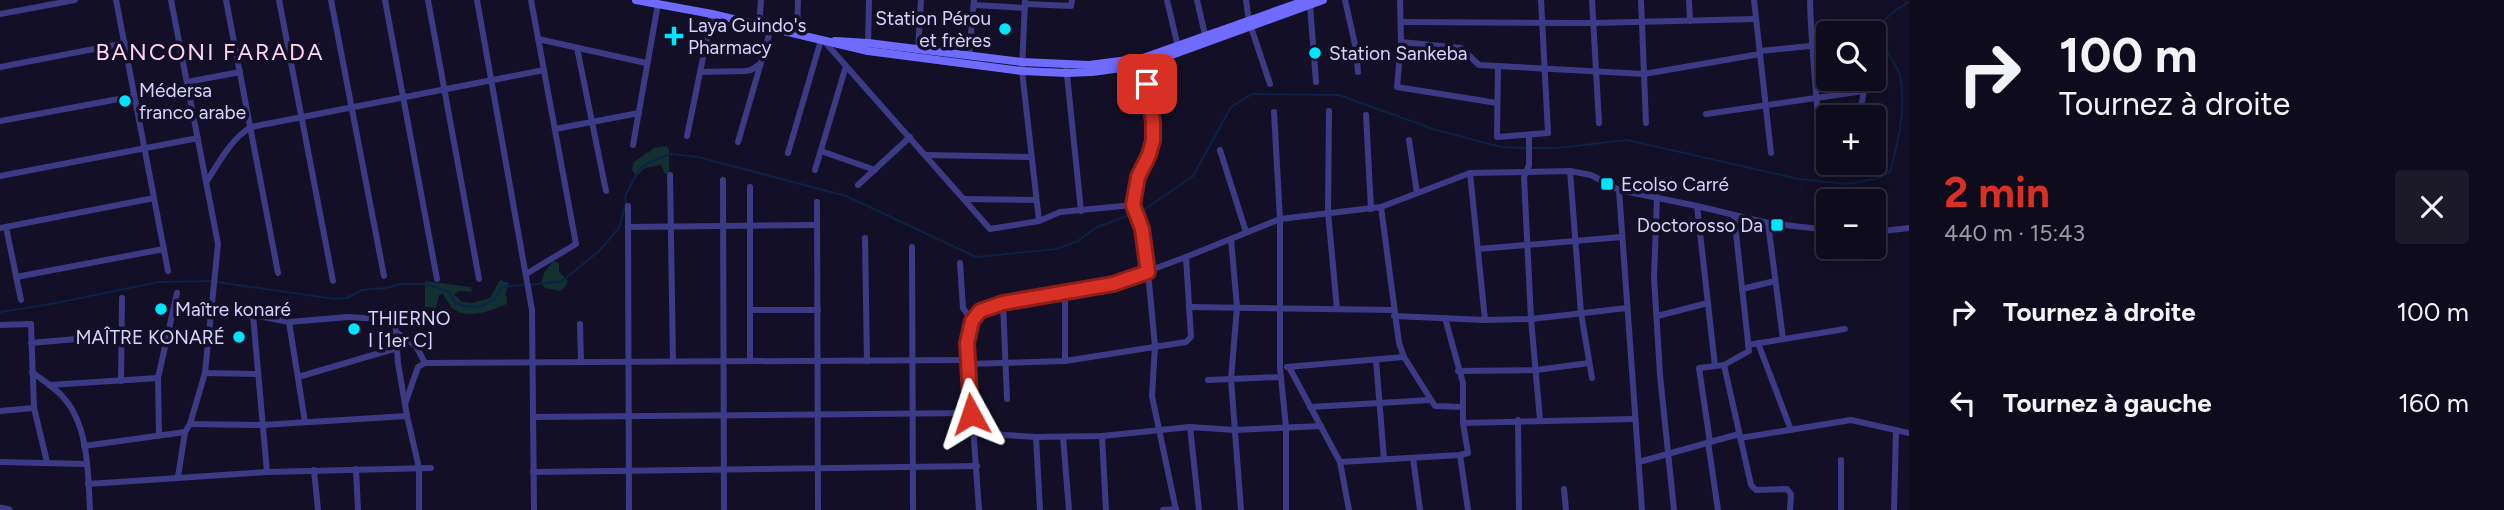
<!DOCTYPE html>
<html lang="fr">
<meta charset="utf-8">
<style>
:root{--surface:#0e0b1c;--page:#1c1929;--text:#f1f3f6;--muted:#9b9ba3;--line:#2e2b3b;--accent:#d93025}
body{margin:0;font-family:Figtree,sans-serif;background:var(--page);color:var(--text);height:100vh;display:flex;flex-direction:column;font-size:26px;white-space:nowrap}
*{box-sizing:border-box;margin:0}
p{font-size:23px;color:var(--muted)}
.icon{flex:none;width:38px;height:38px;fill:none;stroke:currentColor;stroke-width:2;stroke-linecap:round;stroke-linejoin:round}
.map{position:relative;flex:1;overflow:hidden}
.sheet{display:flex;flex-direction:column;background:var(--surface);width:595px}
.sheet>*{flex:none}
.guide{background:#0e0b1c;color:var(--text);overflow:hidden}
.controls{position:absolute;left:1816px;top:21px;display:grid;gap:14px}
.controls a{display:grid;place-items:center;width:70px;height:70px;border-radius:7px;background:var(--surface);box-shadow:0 4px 18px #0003,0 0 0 2px var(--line);font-size:35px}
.pin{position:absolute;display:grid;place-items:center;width:60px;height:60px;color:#fff;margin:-30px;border-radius:14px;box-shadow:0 4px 10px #0006}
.me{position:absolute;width:77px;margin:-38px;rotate:355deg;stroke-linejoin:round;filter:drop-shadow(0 0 5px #0008)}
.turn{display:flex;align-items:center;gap:24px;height:147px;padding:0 35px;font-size:32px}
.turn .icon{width:91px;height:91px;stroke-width:2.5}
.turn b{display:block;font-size:49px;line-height:60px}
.round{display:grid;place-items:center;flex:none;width:74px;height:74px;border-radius:7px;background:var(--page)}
.overview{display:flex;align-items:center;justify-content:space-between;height:119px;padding:0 35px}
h1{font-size:42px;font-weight:700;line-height:52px;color:var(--accent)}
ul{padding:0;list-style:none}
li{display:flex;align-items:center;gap:21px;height:91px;padding:0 35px}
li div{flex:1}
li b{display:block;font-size:26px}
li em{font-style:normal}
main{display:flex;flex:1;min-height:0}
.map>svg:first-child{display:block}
</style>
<main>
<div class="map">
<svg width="1909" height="510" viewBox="0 0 1909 510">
<rect width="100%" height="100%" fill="#130f26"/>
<g fill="#12302f">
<path d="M666,146L669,149V172L665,174L661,165L645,168L636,176L632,170L634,162L654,148Z"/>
<path d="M553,261L559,263V272L568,281L566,286L560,291L545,288L541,283L544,273Z"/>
<path d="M500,280L509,283L506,292L507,304C491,310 468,321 452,308C449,305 446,298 443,294L439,295L436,308L425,307V281L471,287L472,292L459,291L454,294L462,302L472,303L490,298Z"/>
</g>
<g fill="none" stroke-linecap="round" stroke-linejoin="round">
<g stroke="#0c2248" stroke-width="2">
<path d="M1532,148H1557L1627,140L1799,179L1847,184L1876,179L1890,172C1898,142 1907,108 1900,76C1896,59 1877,47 1882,27C1885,15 1899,8 1909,2"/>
<path d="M217,282L335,299L347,298L362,290L386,288L400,284H426L449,292L455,303C475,311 493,307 502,287L524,285"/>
<path d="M529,285L562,281L599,251L619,228L626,204L625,196L639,170L648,163L670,154L698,157L846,196L976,257L1056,249L1078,241L1095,228L1144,210L1193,176L1231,107L1252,94L1339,95L1433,129L1501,147L1526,148"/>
<path d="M0,312L51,304L159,282L212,281"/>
</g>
<g stroke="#3d3a85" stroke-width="6">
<path d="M116,0L168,271"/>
<path d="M171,0L218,244L205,373L190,424L185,432L178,477"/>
<path d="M226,0L278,273"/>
<path d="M279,0L333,281"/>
<path d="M331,0L384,276"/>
<path d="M385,0L437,279"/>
<path d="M428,0L479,279"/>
<path d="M477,0L532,310L534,510"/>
<path d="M1025,0L1022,71L1039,221"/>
<path d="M1167,0L1178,47"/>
<path d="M1197,0L1206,39"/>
<path d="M1246,0L1249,21L1270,84"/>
<path d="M1345,0L1356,49L1358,72"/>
<path d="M1400,0L1401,42L1397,87L1497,103"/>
<path d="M1592,0L1599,123"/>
<path d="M1641,0L1646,123"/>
<path d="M1689,0L1690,21"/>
<path d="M1754,0L1771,153"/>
<path d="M1810,0C1811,54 1819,107 1820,160"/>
<path d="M1025,4L1071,6L1072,0"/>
<path d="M974,5L1025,8"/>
<path d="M1310,5L1316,82"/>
<path d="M0,14L75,0"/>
<path d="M1401,22L1593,23L1756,19"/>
<path d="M759,26L761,0"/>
<path d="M797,34L798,0"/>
<path d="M538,39L646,63"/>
<path d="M824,41L990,229L1039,221L1060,212L1133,205L1137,177L1149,155L1153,140V122L1144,64"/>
<path d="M1401,42L1461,48L1479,65L1644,74L1760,54"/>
<path d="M868,47L869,0"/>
<path d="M577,48L606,191"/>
<path d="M918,50L921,0"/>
<path d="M1760,51L1829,44"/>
<path d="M969,55L974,0"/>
<path d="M1066,65L1081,211"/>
<path d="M1498,66L1497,137L1548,133L1541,0"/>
<path d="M0,67L125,43"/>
<path d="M700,72L745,71L751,70L760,64"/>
<path d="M187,82L240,72"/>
<path d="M1329,111L1328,212L1337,309"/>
<path d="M1274,112L1280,219V368L1286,427V510"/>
<path d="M1706,114L1864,91L1859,117"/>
<path d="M1366,115L1371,209"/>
<path d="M0,121L135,96"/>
<path d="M555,129L639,113"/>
<path d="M1529,135V165L1524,177L1531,319L1540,420"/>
<path d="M687,136L712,14"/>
<path d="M1409,140L1417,193"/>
<path d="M738,142L771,28"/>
<path d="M633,145L658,4"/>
<path d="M1220,150L1246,232"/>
<path d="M821,151L875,170"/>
<path d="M788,153L821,40"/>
<path d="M926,155L1030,157"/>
<path d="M1850,164L1851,163"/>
<path d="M815,170L846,66"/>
<path d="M1570,171L1581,313L1592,378"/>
<path d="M1470,173L1485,320"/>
<path d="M670,175L673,361"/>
<path d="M0,176L198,138"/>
<path d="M723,180L724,510"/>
<path d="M207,181C220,161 230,140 251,127L544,70"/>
<path d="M858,185L910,137"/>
<path d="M750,187V361"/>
<path d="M1619,190L1642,510"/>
<path d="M1657,197L1654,277L1660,375L1674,510"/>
<path d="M964,199L1036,200"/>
<path d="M817,202L818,510"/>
<path d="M1133,205L1142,229L1148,272L1155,346L1152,396L1176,510"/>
<path d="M628,206L629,510"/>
<path d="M1697,206L1715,366"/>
<path d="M1381,207L1399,343L1404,357L1435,406L1463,407"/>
<path d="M1768,223L1783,339"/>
<path d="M6,227L21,300"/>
<path d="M628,227L817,225"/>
<path d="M0,228L154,198"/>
<path d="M1874,232L1909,228"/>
<path d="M865,238L867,361"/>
<path d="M1231,239L1237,307L1231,379L1241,510"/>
<path d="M912,247L913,510"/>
<path d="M1478,249L1622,237"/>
<path d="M960,263L963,308L972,321"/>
<path d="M526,274L576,244L531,0"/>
<path d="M16,277L164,249"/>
<path d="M1742,289L1775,281"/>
<path d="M1003,303L1007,399"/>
<path d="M212,307L289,322L348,317L395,320L398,363L407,416L419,468V510"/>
<path d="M1189,307L1393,310"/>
<path d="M750,310H818"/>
<path d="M253,315L267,472"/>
<path d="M1394,316L1485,320L1531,319L1627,308"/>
<path d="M1657,316L1708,303"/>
<path d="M289,322L305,422"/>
<path d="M580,324L581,362"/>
<path d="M0,325L31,324L34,408L47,462"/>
<path d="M396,332L416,346L425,363"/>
<path d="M31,343L122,335"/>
<path d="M1758,343L1791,430"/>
<path d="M1748,345L1845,329"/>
<path d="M1376,360L1384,459"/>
<path d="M1065,361V291"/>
<path d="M967,364L1065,361L1186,342L1191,337L1186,257"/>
<path d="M1724,365L1751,485L1756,490L1787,489L1791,494L1790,510"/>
<path d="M1287,367L1404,357"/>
<path d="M1289,367L1340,462L1349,510"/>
<path d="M1458,371L1536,370L1589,363"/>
<path d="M32,372C42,380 54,387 62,396C89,424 88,474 90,510"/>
<path d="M205,373L257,374"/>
<path d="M298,377L397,348"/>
<path d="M1208,380L1281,377"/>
<path d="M121,381L122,298"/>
<path d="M49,385L158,378"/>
<path d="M405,404L418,367L425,363L966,360"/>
<path d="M1310,407L1431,400"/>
<path d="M0,411L34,408"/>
<path d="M533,417L971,413"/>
<path d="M1518,420L1519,510"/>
<path d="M1463,423L1635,419"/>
<path d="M190,424L262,425L407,416"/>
<path d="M1190,427L1199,510"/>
<path d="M974,433L1036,437L1102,436L1190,427L1235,430L1321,426"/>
<path d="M159,435L158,378L177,293"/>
<path d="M1102,436L1106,510"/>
<path d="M1036,437L1040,510"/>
<path d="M1063,437L1069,510"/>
<path d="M1740,438L1851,420L1909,433"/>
<path d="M1708,442L1718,510"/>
<path d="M1710,442L1699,368L1724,365L1749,351L1734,215"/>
<path d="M84,446L185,432"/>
<path d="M1460,455L1468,510"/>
<path d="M1413,458L1420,510"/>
<path d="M1841,460V510"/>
<path d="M0,462L86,464"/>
<path d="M1340,462L1460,455L1468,453L1463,423V383L1445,318"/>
<path d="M1639,462L1739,434"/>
<path d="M356,469L358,510"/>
<path d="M314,470L318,510"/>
<path d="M533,472L977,466"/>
<path d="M88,484L267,472L431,468"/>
<path d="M1564,489L1566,510"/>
<path d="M979,510L967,343L972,321L980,311L1003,303L1113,284L1186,257L1280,219L1381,207L1470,173L1570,171L1591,175L1619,190L1697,206L1768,223L1829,230"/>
<path d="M1163,510L1176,509"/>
<path d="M1894,510L1896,430"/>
</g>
<path stroke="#3d3a85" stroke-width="7" d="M0,508L9,510"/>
<g stroke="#6f6bff" stroke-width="8">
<path d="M636,0L712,14L868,51L1022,71L1067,73L1092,72L1144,65L1323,0"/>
<path d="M835,41L868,43L1022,62L1089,65L1143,58L1307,0"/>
</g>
</g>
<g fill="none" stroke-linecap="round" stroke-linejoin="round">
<g stroke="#8d1f18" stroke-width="18">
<path id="route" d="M971,414L967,343L972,321L980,311L1003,303L1113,284L1148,272L1142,229L1133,205L1138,177L1149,155L1153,140V122L1147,84"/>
</g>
<use href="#route" stroke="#d93025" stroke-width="12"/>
</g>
<g fill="#00e5ff" stroke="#130f26" stroke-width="2.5">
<circle cx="1005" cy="29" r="7"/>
<path d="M670.5 25.5h7v7h7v7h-7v7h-7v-7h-7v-7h7z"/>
<circle cx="1315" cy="53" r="7"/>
<circle cx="125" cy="101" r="7"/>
<rect x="1600" y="177" width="14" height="14" rx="3.5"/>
<rect x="1770" y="218" width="14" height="14" rx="3.5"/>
<circle cx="161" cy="309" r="7"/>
<circle cx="354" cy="329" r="7"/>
<circle cx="239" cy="337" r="7"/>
</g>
<g text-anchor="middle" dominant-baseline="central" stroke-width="7" stroke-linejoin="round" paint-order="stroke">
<g font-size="19" fill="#d9d4ff" stroke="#130f26" text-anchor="start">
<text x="991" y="18" text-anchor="end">Station Pérou<tspan x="991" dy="22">et frères</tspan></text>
<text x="688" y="25">Laya Guindo's<tspan x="688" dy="22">Pharmacy</tspan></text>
<text x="1329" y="53">Station Sankeba</text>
<text x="139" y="90">Médersa<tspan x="139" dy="22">franco arabe</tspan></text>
<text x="1621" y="184">Ecolso Carré</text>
<text x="1763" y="225" text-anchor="end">Doctorosso Da</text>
<text x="175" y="309">Maître konaré</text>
<text x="368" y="318">THIERNO<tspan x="368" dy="22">I [1er C]</tspan></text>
<text x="225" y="337" text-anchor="end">MAÎTRE KONARÉ</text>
</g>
<g font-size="23" letter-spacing="2" fill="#ffd6f0" stroke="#130f26">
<text x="210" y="52">BANCONI FARADA</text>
</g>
</g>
</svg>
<div class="controls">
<a><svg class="icon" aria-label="search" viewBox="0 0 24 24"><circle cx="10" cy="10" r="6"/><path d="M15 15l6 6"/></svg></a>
<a>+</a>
<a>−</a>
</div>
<div class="pin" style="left:1147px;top:84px;background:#d93025"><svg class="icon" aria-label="arrive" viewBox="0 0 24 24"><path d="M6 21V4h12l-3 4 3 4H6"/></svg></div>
<svg class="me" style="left:971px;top:414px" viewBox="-20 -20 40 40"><path d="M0-17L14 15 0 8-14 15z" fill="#d93025" stroke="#fff" stroke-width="4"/></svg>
</div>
<section class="sheet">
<div class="guide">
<div class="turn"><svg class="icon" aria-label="right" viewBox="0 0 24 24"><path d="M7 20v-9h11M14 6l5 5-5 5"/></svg><div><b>100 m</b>Tournez à droite</div></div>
</div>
<div class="overview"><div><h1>2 min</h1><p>440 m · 15:43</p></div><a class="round"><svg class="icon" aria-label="close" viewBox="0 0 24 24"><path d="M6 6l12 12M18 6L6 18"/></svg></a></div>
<ul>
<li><svg class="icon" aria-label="right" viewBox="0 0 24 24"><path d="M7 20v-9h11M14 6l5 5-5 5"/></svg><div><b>Tournez à droite</b></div><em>100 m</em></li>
<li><svg class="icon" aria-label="left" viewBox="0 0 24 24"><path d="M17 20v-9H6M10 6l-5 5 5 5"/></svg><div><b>Tournez à gauche</b></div><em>160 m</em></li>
</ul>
</section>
</main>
